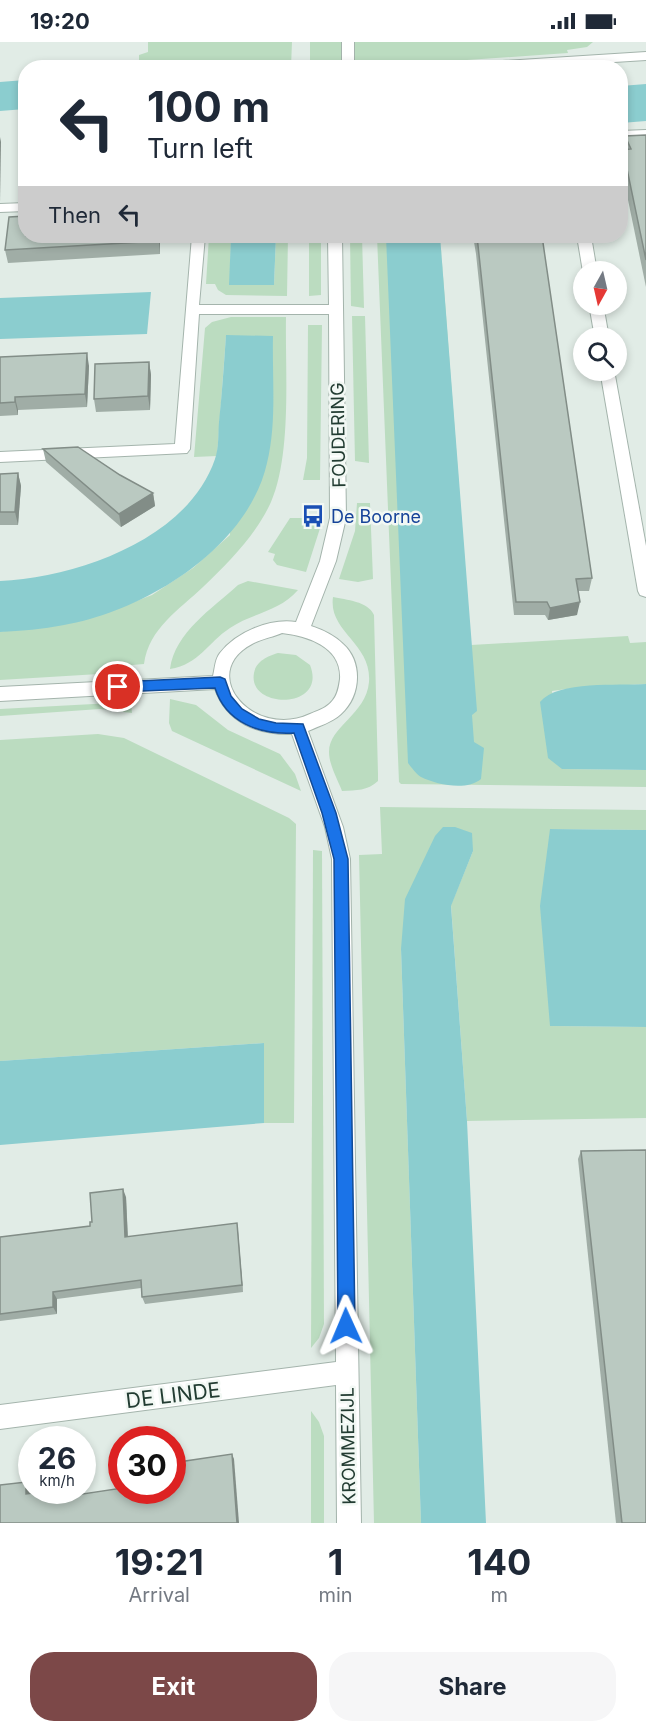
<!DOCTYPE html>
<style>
:root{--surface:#fff;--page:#f6f6f7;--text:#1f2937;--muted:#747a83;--accent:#7c4848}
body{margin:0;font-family:Inter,sans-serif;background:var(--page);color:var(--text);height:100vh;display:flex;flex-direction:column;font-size:22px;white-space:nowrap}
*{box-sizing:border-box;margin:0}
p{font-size:20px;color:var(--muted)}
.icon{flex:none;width:33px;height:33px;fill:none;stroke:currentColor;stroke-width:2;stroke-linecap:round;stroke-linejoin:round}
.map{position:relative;height:1481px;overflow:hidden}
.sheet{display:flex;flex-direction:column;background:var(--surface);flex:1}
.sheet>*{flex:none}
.guide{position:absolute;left:18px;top:18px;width:610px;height:183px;border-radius:24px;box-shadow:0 3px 9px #0003;background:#fff;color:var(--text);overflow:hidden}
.needle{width:39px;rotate:188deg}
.buttons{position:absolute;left:573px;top:219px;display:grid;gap:12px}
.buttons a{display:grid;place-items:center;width:54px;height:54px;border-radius:50%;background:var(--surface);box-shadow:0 3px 9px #0003;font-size:30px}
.speed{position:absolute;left:18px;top:1384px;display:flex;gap:12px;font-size:30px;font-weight:700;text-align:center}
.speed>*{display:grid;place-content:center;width:78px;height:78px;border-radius:50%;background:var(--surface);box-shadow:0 3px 9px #0003;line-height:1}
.speed small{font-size:15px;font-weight:400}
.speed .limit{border:9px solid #d22;background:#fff;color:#111}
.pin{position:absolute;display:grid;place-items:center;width:51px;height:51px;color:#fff;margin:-26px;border:3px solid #fff;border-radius:50%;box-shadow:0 2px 6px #0007}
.me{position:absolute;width:66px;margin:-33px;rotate:359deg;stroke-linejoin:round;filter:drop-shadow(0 0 4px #0008)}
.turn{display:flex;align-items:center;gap:21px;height:126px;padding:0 30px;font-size:27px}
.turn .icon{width:78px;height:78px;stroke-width:2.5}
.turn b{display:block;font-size:42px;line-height:51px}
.then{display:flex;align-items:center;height:57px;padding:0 30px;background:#0003;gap:12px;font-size:22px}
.eta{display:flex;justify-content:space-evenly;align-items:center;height:102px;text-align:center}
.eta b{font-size:36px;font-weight:700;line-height:42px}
.action{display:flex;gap:12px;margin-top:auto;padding:12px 30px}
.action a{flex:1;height:69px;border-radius:24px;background:var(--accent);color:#fff;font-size:24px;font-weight:700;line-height:69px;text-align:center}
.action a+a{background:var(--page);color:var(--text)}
.status{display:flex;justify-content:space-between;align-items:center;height:42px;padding:0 30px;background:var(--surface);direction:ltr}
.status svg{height:16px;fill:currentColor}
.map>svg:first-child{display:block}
</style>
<div class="status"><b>19:20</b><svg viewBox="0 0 49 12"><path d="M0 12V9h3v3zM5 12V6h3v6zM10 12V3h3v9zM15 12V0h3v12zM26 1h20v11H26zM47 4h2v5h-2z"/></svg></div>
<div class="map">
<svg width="646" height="1481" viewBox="0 0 646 1481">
<rect width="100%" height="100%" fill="#e1ece6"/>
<g fill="#bbdcc0">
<path d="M148,0H292L291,25H280V23L236,26H139V13L148,10Z"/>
<path d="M310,0H343V25L310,26Z"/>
<path d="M353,0H593L587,5L567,8L568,11L353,26Z"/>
<path d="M209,194H231L230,243H274L276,194H288L287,254L226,253L218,248L215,242H206Z"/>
<path d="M309,194H321V253L309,254Z"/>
<path d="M350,194H362L364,266L351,264Z"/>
<path d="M377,194H402L466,603L440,194L471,603L628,594L630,601L646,600V642L574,646L552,649L562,727L646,728V745L401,742L399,740Z"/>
<path d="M352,274H365L369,421L355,419Z"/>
<path d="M231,275H286C285,329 292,411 271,460C256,493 229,520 203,545C179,568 149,586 144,622L132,623V630L0,638V590L110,569L152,553L193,526L230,493L226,294L217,414L194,415L205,286L212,280Z"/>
<path d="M308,283H322L320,438H303L307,416Z"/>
<path d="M357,461H370L373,537L358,540L339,537L355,489Z"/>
<path d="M290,476H320L322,480L306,530L277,523L273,518L275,512L268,510Z"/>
<path d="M248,539L298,548C279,570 252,571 230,586C207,601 200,622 170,627C175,590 212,567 238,543Z"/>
<path d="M333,555C346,558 368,559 374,573L378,732V739C367,749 357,748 342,749C338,738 329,723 329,710C329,684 366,673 369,640C372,601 328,590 333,555Z"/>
<path d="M278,611L296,613L310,623C328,668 247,668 254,631C256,619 268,614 278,611Z"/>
<path d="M170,657L196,663L228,688L280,712L295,732L301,749L172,689L169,681Z"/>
<path d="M131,660L132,671L100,667L0,674V667Z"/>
<path d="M98,692L124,696L289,776L296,782L294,1081H264V1001L0,1019V698Z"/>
<path d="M380,765L646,768V788L550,787V984L646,985V1076L467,1079L451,863L473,809L401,907L421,1481H374L359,813L382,812Z"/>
<path d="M313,808L322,809L324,1282L319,1296L311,1306Z"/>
<path d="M311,1369L319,1380L324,1394V1481H311Z"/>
</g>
<g fill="#8bcdcf">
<path d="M25,38V67L0,69V40Z"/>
<path d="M646,42V79L621,81V44Z"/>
<path d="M231,194H276L274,243H229Z"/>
<path d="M386,194H440L477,669L472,673L474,700L484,706L481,737C467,749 437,743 421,735C416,732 412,726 408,721Z"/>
<path d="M151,250L147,292L0,297V256Z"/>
<path d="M226,293L273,294C272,335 277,381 267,421C248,506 145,569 64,583C43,587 21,589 0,590V539C78,535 188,497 215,417C219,406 218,392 219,380C222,351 224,322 226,293Z"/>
<path d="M646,642V728L562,727L548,716L540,660C558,638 619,644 646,642Z"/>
<path d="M443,785H455L472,791L473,809L451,864L467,1079L486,1481H421L401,907L405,857L435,794Z"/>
<path d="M550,787L646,788V985L550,984L540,864Z"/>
<path d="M264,1001V1081L0,1103V1019Z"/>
</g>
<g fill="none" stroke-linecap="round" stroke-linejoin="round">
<g stroke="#a4b4ac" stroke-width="2">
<g id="minor">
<rect x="342" y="0" width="12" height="26"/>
<path d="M646,10V18L519,26H449L455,22Z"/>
<path d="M646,88V96L621,97V89Z"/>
<path d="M26,161V169L0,170V162Z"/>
<path d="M192,194H205L199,263H329L328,194H342L346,476L336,519L311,584C323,588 334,593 343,602C363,620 361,654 341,672C333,680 319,684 308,689L343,785L350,817L361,1481H337L336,1343L0,1387V1363L336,1320L332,817L325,785L292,692C258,693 227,681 215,647L0,659V645L213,634C215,626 215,617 220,611C236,590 270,576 296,580L320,519L330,476L329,272H199L190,407L187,411L0,420V410L175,402ZM282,591C308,594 342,605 340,637C339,644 338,652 333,658C327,666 319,668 310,672C254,698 196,632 252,602C261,597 273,595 282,591Z"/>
<path d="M577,194H591L597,230H583Z"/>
<path d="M589,262H603L609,296H595Z"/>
<path d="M600,328H614L646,504V555L640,553L638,549Z"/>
</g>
</g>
<use href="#minor" fill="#fff" fill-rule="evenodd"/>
</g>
<g fill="#a0ada6">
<path d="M646,93V245L621,124V118L625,94Z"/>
<path d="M160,194V212L8,221L5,208Z"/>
<path d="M473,194H542L592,536L589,549H578L577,573L548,578L545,573H514L476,212Z"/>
<path d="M0,315L89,324L87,365L18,368V373L0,374Z"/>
<path d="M149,320L151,333L150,368L96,370L94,357Z"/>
<path d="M43,407L120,433L153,451L155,464L121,485L46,420Z"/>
<path d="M18,431L21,444L18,483H0V432Z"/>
<path d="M581,1109L646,1481H616L578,1117Z"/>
<path d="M126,1155L128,1195L237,1181L243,1250L145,1262L142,1255L141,1246L57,1257V1272L0,1279V1195L90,1184L92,1180Z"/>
</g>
<g fill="#828d87">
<path d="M0,95L1,100L0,160Z"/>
<path d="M159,194H160V212L159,199Z"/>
<path d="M87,311L89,324L87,365L85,352Z"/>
<path d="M149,320L151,333L150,368L148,354Z"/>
<path d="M15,355L18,368V373L15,360Z"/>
<path d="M18,431L21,444L18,483L15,470Z"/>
<path d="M153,451L155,464L121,485L119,472Z"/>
<path d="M580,560L577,573L548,578L550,566Z"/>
<path d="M123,1147L126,1155L128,1202L125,1195Z"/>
<path d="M237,1181L238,1189L243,1250L242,1243Z"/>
<path d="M53,1250L57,1257V1272L53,1265Z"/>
<path d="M232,1412L234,1417L239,1481H237Z"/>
<path d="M26,1440L31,1444V1456L26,1452Z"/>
<path d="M50,1449L55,1453V1461L50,1457Z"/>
</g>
<g fill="#bac9c1" stroke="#828d87" stroke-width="1.5">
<path d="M646,93V218L623,108L631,107L625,94Z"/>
<path d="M26,174V194H159V199L5,208L9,175Z"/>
<path d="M477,194H542L592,536L576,537L580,560L550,566L547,560H516Z"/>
<path d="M87,311L85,352L15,355V360L0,361V315Z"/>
<path d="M149,320L148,354L94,357L95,322Z"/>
<path d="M78,405L120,433L153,451L119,472L43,407Z"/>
<path d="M18,431L15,470H0V432Z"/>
<path d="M646,1108V1481H622L581,1109Z"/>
<path d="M123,1147L125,1195L237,1181L242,1243L142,1255L141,1238L53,1250V1265L0,1272V1195L90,1184V1180H92L90,1151Z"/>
<path d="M232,1412L237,1481H0V1443L26,1440V1452L50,1449V1457L122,1446V1449H172V1421Z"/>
</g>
<path fill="#1a73e8" stroke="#114b97" stroke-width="1.5" d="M220,635L225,637L231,654L242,667L259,677L276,681L303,682L336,771L348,817L355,1284L352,1290L346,1292L340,1290L338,1284L334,817L322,771L294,691C260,693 226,681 215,646L118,650L111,645L118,640Z"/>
<defs>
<g id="bus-bare" transform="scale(1.8)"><path d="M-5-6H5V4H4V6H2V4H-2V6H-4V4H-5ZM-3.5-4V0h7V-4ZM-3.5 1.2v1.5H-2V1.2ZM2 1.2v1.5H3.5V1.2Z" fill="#1a4fb4" stroke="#f2f8f4" stroke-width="2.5" paint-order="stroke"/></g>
</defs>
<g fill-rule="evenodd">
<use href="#bus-bare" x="313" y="474"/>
</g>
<g text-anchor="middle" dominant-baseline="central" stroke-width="5" stroke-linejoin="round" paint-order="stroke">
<g font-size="18" fill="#223c32" stroke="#f2f8f4">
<text transform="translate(338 393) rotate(-91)">FOUDERING</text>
<text transform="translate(348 1404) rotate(-91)">KROMMEZIJL</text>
</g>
<g font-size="18" fill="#164399" stroke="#f2f8f4" text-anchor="start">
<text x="331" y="474">De Boorne</text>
</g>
<g font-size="21" fill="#223c32" stroke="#f2f8f4">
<text transform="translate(173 1353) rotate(-7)">DE LINDE</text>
</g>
</g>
</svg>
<div class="buttons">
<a><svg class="needle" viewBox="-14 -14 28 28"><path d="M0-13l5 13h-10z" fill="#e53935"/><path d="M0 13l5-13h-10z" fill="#747a83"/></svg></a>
<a><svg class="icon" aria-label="search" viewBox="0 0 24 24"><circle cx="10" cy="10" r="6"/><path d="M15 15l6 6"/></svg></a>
</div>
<div class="speed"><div>26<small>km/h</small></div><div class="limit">30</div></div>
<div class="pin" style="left:118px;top:645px;background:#d93025"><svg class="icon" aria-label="arrive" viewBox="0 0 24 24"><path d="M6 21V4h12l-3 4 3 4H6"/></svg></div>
<svg class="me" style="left:346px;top:1284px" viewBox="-20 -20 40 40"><path d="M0-17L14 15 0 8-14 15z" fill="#1a73e8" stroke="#fff" stroke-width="4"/></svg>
<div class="guide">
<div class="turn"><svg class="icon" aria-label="left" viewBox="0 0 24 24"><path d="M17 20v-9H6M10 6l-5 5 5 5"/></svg><div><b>100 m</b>Turn left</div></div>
<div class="then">Then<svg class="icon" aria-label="left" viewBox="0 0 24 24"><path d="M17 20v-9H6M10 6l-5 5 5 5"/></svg></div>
</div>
</div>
<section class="sheet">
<div class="eta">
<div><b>19:21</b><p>Arrival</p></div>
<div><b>1</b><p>min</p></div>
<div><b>140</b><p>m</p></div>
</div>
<div class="action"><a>Exit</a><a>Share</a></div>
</section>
